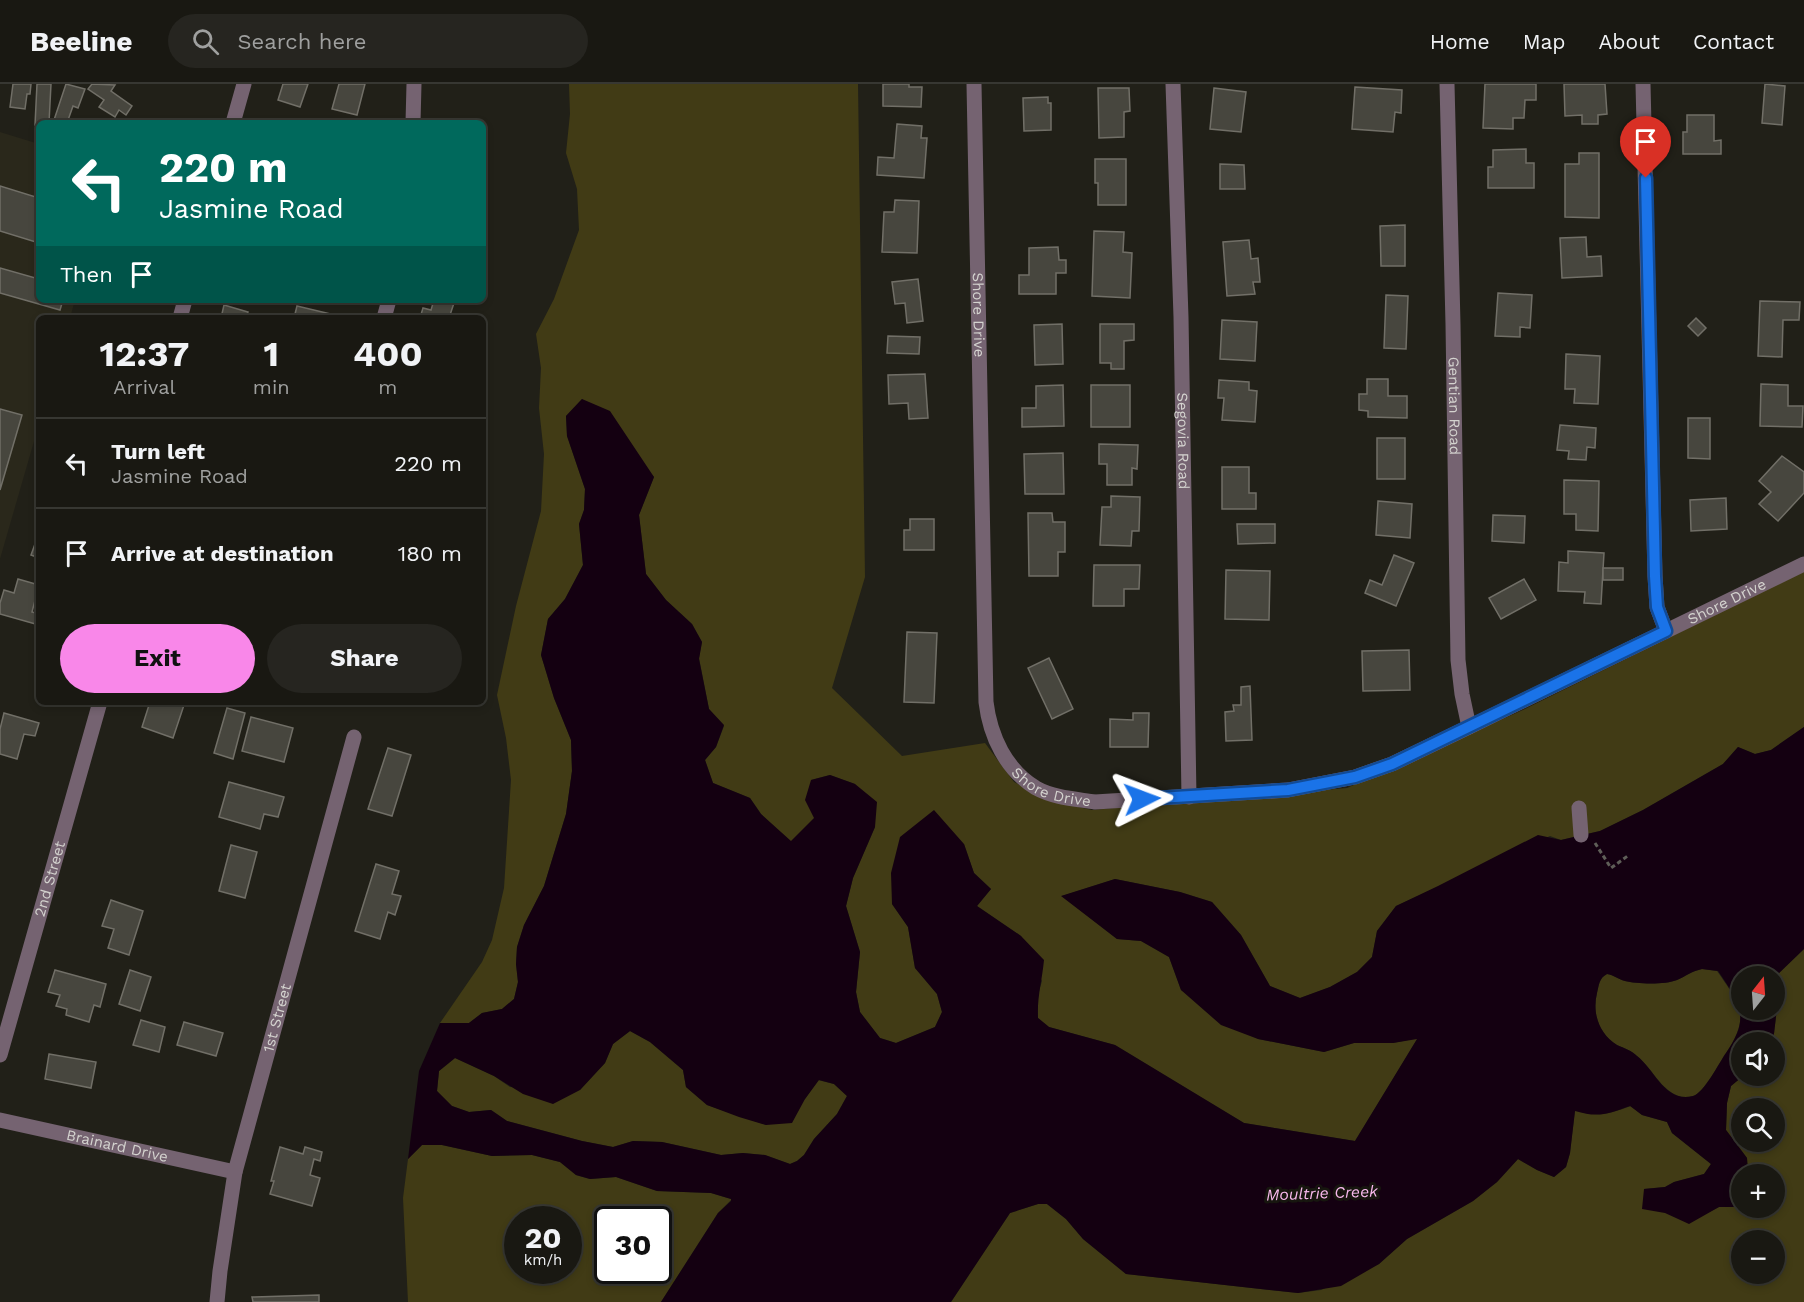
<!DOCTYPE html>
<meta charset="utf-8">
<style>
:root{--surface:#191812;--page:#262520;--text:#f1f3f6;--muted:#9fa09f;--line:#373732;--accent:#f987e9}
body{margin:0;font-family:"Work Sans",sans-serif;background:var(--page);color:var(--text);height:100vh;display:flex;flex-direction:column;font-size:22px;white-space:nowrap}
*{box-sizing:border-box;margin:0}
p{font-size:20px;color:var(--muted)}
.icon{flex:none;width:33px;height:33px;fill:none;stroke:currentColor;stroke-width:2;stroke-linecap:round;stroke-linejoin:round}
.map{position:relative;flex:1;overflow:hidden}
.sheet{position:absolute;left:36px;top:231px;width:450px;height:390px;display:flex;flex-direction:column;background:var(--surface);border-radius:9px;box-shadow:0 3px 9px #0003,0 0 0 2px var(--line)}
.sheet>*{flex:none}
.hud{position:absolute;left:36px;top:36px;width:450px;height:183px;border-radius:9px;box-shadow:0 3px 9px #0003,0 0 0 2px var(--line);background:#00695c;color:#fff;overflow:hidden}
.needle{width:39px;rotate:17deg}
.fabs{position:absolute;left:1731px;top:882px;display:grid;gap:12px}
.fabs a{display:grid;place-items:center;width:54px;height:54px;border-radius:50%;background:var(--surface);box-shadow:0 3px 9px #0003,0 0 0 2px var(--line);font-size:30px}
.speed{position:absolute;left:504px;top:1122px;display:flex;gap:12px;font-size:30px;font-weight:700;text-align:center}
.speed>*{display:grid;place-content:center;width:78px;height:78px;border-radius:50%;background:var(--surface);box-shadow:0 3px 9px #0003,0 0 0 2px var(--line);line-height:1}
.speed small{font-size:15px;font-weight:400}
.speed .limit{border:3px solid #111;border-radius:9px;background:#fff;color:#111}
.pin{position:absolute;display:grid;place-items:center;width:51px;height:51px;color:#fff;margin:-62px -26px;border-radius:50% 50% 50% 0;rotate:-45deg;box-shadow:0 0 6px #0007}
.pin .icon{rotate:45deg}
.me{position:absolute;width:66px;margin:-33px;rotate:87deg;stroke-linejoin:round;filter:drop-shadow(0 0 4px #0008)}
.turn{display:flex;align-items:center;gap:21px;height:126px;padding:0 24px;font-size:27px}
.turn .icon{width:78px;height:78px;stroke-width:2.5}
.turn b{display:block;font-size:42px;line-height:51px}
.then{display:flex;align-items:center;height:57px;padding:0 24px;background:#0003;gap:12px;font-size:22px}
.eta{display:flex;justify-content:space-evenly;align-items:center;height:102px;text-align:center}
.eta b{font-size:36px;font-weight:700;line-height:42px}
.action{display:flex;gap:12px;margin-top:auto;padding:12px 24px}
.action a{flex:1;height:69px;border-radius:36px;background:var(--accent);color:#111;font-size:24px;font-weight:700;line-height:69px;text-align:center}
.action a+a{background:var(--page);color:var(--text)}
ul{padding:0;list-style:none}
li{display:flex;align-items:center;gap:18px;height:90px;padding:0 24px;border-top:2px solid var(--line)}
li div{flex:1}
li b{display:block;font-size:22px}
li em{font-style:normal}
header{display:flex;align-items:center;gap:36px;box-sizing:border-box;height:84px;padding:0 30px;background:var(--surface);border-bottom:2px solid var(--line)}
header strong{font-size:28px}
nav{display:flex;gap:33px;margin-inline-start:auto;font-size:21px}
.search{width:420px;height:54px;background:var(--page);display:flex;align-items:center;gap:15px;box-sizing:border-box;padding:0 21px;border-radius:33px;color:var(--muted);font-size:22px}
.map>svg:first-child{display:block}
</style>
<header>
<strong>Beeline</strong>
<div class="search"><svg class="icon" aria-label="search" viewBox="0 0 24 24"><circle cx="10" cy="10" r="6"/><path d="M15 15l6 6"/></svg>Search here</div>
<nav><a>Home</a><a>Map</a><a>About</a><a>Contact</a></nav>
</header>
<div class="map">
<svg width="1804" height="1218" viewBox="0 0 1804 1218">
<rect width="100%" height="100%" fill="#212018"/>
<path fill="#2a281b" d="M0,48L39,60V216H75L70,234H39V340L0,475Z"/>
<g fill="#413b15" fill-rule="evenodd">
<path d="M569,0H858L865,493L832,604L902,672L985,659L1014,698L1050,717L1092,726L1347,704L1523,626L1804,487V643L1771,666L1755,670L1738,663L1723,680L1643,726L1600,747L1561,756L1550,752L1396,822L1377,847L1372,873L1357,888L1330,903L1300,914L1270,902L1241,851L1212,818L1180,808L1115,795L1062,812L1117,855L1141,857L1169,873L1181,906L1258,955L1324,968L1354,959H1393L1418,954L1355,1057L1244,1039L1115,961L1049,943L1038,934L1037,914L1042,897L1021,852L977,822L991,805L974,789L964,760L892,820L908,843L915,884L937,910L942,928L935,943L896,959L880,954L860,928L856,908L860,868L846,822L853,794L875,743L855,700L830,691L811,696L815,734L791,758L761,730L750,714L713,699L705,676L716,663L724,642L709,625L699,574L702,558L692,540L666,516L646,490L639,431L654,393L582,315L566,332L567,352L585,405L584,426L579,440L583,481L565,515L548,535L541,571L554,614L571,656L572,687L566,730L544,802L524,841L517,863L516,880L518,898L514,915L502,925L482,929L469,939H440L482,878L492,856L504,804L511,696L506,654L497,611L516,522L541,427L544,370L539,324L541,284L536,250L554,215L579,146L577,105L566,69L570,30Z"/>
<path d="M1804,865V1218H951L1010,1129L1038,1120H1047L1066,1135L1083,1155L1126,1190L1298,1209L1321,1206L1379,1180L1407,1155L1473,1117L1497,1098L1518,1075L1537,1086L1554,1093L1566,1083L1570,1069L1575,1026C1598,1034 1608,1030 1631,1022L1642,1031L1667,1038L1672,1049L1711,1080L1704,1090L1674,1098L1665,1103L1644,1105L1707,1129L1719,1123H1735L1741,1117L1742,1124H1774V1090H1748L1747,1074L1726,1046L1727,1019L1731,1002L1743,992H1774V958H1773L1777,924L1775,914V893ZM1742,1024H1774V1058H1742ZM1742,1156H1774V1190H1742Z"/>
<path d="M1702,885L1717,887C1740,920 1751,932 1726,969C1719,979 1704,1009 1693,1012C1666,1019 1655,986 1637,972C1632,967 1624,964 1617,961C1599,950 1592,929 1597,909C1599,901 1599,894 1607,890C1614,891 1618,895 1625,897C1636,900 1665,901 1677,896C1686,892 1692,887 1702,885Z"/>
<path d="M630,947L650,958L683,986L686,1003L707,1021L766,1041L805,1015L818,996L834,1000L847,1012L837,1030L814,1055L804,1071L797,1077L790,1080L765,1071L743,1069L721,1071L662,1058L633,1057L613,1063L582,1057L507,1037L491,1026L469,1028L452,1022L437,1007L439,987L455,974L494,992L510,1003L580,1006L605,979L613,960Z"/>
<path d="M422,1061H442L492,1072L532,1071L560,1078L576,1091L590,1095L616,1093L657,1107L711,1109L731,1115V1116L718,1129L661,1218H408L403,1114L408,1075ZM518,1136H568V1186H518ZM608,1136H658V1186H608Z"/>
</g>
<path fill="#140011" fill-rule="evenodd" d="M582,315L610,327L654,393L639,431L646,490L666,516L692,540L702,558L699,575L709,625L724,641L716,663L705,676L713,699L750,714L761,730L791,757L814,734L805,716L811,696L830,691L855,700L877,718L875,743L853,794L846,822L860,868L856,908L860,928L880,954L896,959L935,943L942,928L937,910L915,884L908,843L892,820L891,789L900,753L934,726L964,760L974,789L991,805L977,822L1021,852L1044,876C1042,897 1037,913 1038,934L1049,943L1115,961L1244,1039L1355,1057L1417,955L1393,959H1354L1324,968L1258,955L1221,941L1181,906L1169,873L1141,857L1117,855L1061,812L1115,795L1180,808L1212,818L1241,851L1270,902L1300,914L1330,903L1357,888L1372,873L1377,847L1396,822L1438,802L1538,751L1561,756L1600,747L1643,726L1723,680L1738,663L1755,670L1771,666L1804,643V865L1775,893L1742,892V926H1774L1775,914L1777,924L1773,958H1742L1743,992L1731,1002L1727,1019L1726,1046L1747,1074L1748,1090H1742L1741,1117L1735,1123H1719L1689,1140L1665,1129L1642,1125L1644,1105L1665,1103L1674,1098L1704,1090L1711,1080L1672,1049L1667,1038L1642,1031L1630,1022C1608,1030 1598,1034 1575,1027L1570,1069L1566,1083L1554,1093L1537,1086L1518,1075L1497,1098L1473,1117L1407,1155L1379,1180L1341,1202L1298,1209L1126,1190L1083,1155L1066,1135L1047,1120H1038L1010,1129L951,1218H661L718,1129L731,1117V1115L711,1109L657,1107L616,1093L590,1095L576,1091L560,1078L532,1071L492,1072L442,1061H422L408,1075L419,987L440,939H469L482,929L502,925L514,915L518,898L516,880L517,863L524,841L544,802L566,730L572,687L571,656L554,614L541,571L548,535L565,515L583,481L579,440L584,426L585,405L567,352L566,332ZM1702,885L1718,887C1740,920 1751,933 1726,969C1719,979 1704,1009 1693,1012C1665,1019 1655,986 1637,972C1632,967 1624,964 1617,961C1599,950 1592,929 1597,909C1599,901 1599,894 1607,890C1614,891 1618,895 1625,897C1637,900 1665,901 1677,896C1686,892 1692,887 1702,885ZM630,947L650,958L683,986L686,1003L707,1021L739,1033L766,1041L792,1039L805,1015L819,996L834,1000L847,1012L837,1030L814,1055L804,1071L797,1077L790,1080L765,1071L743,1069L721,1071L662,1058L633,1057L613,1063L582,1057L507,1037L491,1026L469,1028L452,1022L437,1007L439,987L455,974L494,992L523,1010L553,1020L580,1006L605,979L613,960Z"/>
<g fill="#47463e" stroke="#716f67" stroke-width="1.5">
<path d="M13,0H31L30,10H27L25,25L10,23Z"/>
<path d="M37,0H51L49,39H39V41H35Z"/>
<path d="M66,0L85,5L78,24L73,22L67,39H53Z"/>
<path d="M92,0L115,1L111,7L132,22L126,31L119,26L115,33L99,23L104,16L88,5Z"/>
<path d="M283,0H308L300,23L278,16Z"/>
<path d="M339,0H365L357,31L332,25Z"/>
<path d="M883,0H909V3H922L921,23L883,22Z"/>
<path d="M1485,0H1536V16H1525L1524,34H1513V45L1483,44Z"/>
<path d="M1564,0H1605L1607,30L1598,31V40H1582V31L1565,32Z"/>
<path d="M1765,0L1785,2L1782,41L1762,39Z"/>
<path d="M1355,3L1402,6L1401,29L1395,28L1393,48L1352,45Z"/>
<path d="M1098,4H1129L1130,27L1124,28V53L1099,54Z"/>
<path d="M1214,4L1246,8L1241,48L1210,45Z"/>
<path d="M1048,13V19H1051V46L1024,47L1023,14Z"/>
<path d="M1687,31H1714V57L1721,56V70H1683V48H1687Z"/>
<path d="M897,40L922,42L921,54H927L924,94L877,91L878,73L894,74Z"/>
<path d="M1526,65V79H1534V104H1488V83H1493V66Z"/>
<path d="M1579,69H1599V134L1565,133V80H1579Z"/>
<path d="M1095,75H1126V121H1098V99H1095Z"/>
<path d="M1220,80L1244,81L1245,105H1220Z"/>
<path d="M0,102L39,114V159L0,147Z"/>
<path d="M895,116L919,117L917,169L882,168L884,128H894Z"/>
<path d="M1405,141V182H1381L1380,142Z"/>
<path d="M1094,147L1124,148L1123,168L1132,169L1130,214L1092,212Z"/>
<path d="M1586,153L1587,173L1601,172L1602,192L1562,194L1560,154Z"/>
<path d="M1249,156L1251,175L1258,174L1260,198H1253L1255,210L1227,212L1223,158Z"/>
<path d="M1058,163L1059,176H1066V189H1056V210H1019V191H1029V164Z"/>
<path d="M0,184L39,195V216H63L60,226L0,209Z"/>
<path d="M918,195L923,237L907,239L905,219L895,220L892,198Z"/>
<path d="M1498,209L1532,211L1530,244L1520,243V253L1495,252Z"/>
<path d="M1386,211L1408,212L1406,265L1384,264Z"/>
<path d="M434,216H455L449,234H420L423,224L431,226Z"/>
<path d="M1760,217L1800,218L1799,236H1783L1782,273L1758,272Z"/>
<path d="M224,221L248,228L246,234H221Z"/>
<path d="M297,222L335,231L334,234H294Z"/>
<path d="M1696,234L1706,244L1698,252L1688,242Z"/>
<path d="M1222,236L1257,238L1255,277L1220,275Z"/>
<path d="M1062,240L1063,280L1035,281L1034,241Z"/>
<path d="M1100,240H1134V256L1124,257V285H1111V279H1100Z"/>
<path d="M888,252L920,253L919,270L887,269Z"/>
<path d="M1566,270L1600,272L1598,320L1574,319L1575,305H1565Z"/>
<path d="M925,290L928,334L909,335L908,319L889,320L888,291Z"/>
<path d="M1367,295H1388V312H1407V334L1368,333V327L1359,326V310H1367Z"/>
<path d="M1219,296L1249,298V306L1257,307L1255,338L1222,336L1224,314H1218Z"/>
<path d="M1761,300L1788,301V322H1803L1802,343L1760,342Z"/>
<path d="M1063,301L1064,342L1022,343V324H1036V302Z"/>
<rect x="1091" y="301" width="39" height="42"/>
<path d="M0,325L22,331L0,406Z"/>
<path d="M1688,334H1710V375L1688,374Z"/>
<path d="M1560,341L1596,344L1595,364L1587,363L1586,376L1568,375L1569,367L1557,366Z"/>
<rect x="1377" y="354" width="28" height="41"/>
<path d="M1099,360L1138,361L1137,385L1132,384V401H1107V380H1099Z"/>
<path d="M1063,369L1064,410H1025L1024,370Z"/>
<path d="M1782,372L1804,388V409L1778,437L1759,420L1771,408L1759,397Z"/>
<path d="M1222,383H1249V409H1256V425H1222Z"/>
<path d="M1564,396L1599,397L1598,447L1576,446V430H1564Z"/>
<path d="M1111,412L1140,413L1139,447H1132L1131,462L1100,461L1102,423H1111Z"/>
<path d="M1726,414L1727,445L1691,447L1690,416Z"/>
<path d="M1378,417L1412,420L1410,454L1376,451Z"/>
<path d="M1028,429H1052L1053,438H1065V468H1058V492H1029Z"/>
<path d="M1493,431L1525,432L1524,459L1492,457Z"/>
<path d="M910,435H934V466H904V446H910Z"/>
<path d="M1237,440H1275V459L1238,460Z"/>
<path d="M39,449V474L31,471Z"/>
<path d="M1568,467L1604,469L1601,520L1584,519L1585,508L1558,507L1559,478L1568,479Z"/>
<path d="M1394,471L1414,479L1396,522L1365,509L1370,496L1382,501Z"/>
<path d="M1094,481H1140L1139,505H1124V522H1093Z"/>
<rect x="1603" y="484" width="20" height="12"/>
<path d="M1226,486L1270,487L1269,536L1225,535Z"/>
<path d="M18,495L39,501L32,528L39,530V541L0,530V519L4,506L14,509Z"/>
<path d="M1524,495L1536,516L1501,535L1489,514Z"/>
<path d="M907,548L937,549L934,619L904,618Z"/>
<path d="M1409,566L1410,606L1363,607L1362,567Z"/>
<path d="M1049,574L1073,625L1052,635L1028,584Z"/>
<path d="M1250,602L1252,656L1226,657L1225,628L1234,627L1233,621H1241V603Z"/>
<path d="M150,618H185L173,654L142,643Z"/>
<path d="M227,624L245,629L233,675L214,669Z"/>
<path d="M4,629L39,639L35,652L24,650L17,675L0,670V645Z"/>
<path d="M1133,629H1149L1148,663H1110V635L1133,636Z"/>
<path d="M251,633L293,644L284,678L242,667Z"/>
<path d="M388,664L411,671L392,732L368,725Z"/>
<path d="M229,698L284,713L278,733L264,730L260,745L219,733Z"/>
<path d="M231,761L257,768L245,814L219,807Z"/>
<path d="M376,780L399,787L392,810L401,812L395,831L388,828L380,855L355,847Z"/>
<path d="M111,816L143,827L129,871L108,864L114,845L102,842Z"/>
<path d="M55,886L106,900L100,923L94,921L89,938L66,931L67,925L56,922L60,911L48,908Z"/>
<path d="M130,886L151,893L140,927L119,920Z"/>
<path d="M141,936L165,943L159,968L133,961Z"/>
<path d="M184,938L223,949L216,972L177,961Z"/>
<path d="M49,970L96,978L91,1004L45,995Z"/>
<path d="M280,1063L303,1070L305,1063L322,1068L320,1077L314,1075L310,1091L320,1094L312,1122L270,1110L274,1097H271Z"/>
<path d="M319,1211V1218H253L252,1213Z"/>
</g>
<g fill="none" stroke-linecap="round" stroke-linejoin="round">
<path stroke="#5f5e58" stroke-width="3" stroke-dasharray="4.5 3" stroke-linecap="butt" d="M1595,759L1611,784L1629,771"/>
<g stroke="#756371" stroke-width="15">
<path id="s1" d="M974,0L986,618C990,652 1006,686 1036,704C1054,714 1076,715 1095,718L1288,706L1355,693L1392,680L1469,643L1804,480"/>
<path id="s2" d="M1173,0L1181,233L1189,713"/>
<path id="s3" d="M1447,0L1453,240L1458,576L1462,610L1469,643"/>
<path d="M1643,0L1655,492L1657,523L1666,547"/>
<path d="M233,39L244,0"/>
<path d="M413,39L414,0"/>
<path d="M180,234L185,216"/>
<path d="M384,234L389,216"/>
<path d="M1579,724L1581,751"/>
<path id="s4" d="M0,971L100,618"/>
<path id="s5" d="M0,1036L235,1088"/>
<path id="s6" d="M217,1218L220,1187L235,1088L354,653"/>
</g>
</g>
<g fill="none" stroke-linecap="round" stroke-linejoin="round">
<g stroke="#114b97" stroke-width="15">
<path id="route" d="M1142,715L1288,706L1355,693L1392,680L1666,547L1657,523L1655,492L1646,94"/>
</g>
<use href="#route" stroke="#1a73e8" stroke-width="10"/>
</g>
<g text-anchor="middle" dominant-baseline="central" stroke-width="6" stroke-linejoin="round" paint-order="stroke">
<g font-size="15" fill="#d4d3cf" stroke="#17160f">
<text stroke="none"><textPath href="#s1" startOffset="231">Shore Drive</textPath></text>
<text stroke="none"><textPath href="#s3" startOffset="322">Gentian Road</textPath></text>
<text stroke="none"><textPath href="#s2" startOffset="357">Segovia Road</textPath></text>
<text stroke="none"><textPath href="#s1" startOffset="1455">Shore Drive</textPath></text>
<text stroke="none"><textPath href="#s1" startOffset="735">Shore Drive</textPath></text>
<text stroke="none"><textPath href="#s4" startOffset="183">2nd Street</textPath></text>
<text stroke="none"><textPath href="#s6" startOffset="291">1st Street</textPath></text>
<text stroke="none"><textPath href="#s5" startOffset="120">Brainard Drive</textPath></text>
</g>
<g font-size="16" font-style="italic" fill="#f8b9ed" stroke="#17160f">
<text transform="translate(1322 1109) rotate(-2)">Moultrie Creek</text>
</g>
</g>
</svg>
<div class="fabs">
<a><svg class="needle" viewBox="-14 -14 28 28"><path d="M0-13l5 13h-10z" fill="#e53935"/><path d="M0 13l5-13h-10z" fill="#9fa09f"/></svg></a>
<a><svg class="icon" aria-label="sound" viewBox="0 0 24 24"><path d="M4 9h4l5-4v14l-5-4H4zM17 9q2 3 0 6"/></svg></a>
<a><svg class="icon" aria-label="search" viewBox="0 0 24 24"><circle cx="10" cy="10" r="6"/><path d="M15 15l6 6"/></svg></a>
<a>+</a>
<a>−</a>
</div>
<div class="speed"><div>20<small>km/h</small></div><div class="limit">30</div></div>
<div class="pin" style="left:1646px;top:94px;background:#d93025"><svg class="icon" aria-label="arrive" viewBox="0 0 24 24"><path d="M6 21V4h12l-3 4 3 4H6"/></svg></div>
<svg class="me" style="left:1142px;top:715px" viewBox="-20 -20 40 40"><path d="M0-17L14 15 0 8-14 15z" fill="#1a73e8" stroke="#fff" stroke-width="4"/></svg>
<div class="hud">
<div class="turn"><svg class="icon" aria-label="left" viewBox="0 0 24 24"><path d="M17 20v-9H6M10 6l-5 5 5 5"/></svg><div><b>220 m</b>Jasmine Road</div></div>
<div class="then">Then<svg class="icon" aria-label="arrive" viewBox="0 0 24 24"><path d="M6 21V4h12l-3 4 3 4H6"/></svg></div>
</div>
<section class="sheet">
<div class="eta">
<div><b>12:37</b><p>Arrival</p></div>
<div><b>1</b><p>min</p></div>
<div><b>400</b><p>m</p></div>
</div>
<ul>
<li><svg class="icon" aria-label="left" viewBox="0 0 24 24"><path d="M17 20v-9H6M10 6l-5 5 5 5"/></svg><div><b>Turn left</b><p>Jasmine Road</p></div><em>220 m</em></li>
<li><svg class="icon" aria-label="arrive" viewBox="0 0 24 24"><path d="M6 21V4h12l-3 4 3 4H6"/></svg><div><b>Arrive at destination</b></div><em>180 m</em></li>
</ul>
<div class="action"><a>Exit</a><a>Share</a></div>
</section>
</div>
